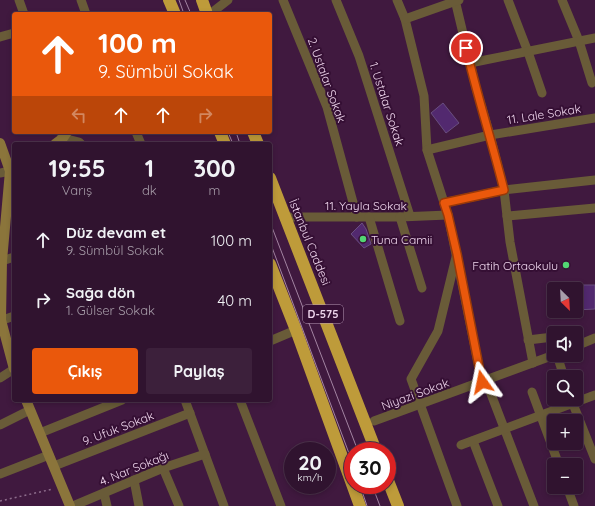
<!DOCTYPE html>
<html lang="tr">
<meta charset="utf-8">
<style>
:root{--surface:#30132f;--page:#3c203b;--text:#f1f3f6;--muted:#a89eaa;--line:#4b324b;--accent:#ea580c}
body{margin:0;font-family:Quicksand,sans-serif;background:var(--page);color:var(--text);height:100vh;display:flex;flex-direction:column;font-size:15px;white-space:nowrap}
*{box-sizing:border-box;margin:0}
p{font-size:13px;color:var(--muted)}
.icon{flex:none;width:22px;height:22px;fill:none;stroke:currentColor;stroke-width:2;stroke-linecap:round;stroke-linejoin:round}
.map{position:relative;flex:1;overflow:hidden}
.panel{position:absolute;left:12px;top:142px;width:260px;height:260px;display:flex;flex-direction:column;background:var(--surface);border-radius:4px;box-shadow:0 2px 6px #0003,0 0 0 1px var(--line)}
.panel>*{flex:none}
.banner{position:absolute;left:12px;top:12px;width:260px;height:122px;border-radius:4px;box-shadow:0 2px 6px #0003,0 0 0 1px var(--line);background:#ea580c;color:#fff;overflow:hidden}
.needle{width:26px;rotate:156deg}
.tools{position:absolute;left:547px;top:282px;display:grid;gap:8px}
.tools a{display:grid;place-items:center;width:36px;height:36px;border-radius:4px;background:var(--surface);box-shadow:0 2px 6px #0003,0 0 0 1px var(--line);font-size:20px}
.speed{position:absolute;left:284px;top:442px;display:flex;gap:8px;font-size:20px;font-weight:700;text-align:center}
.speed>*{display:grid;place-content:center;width:52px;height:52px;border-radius:50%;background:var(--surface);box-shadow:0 2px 6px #0003,0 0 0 1px var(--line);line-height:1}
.speed small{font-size:10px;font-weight:400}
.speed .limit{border:6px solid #d22;background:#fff;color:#111}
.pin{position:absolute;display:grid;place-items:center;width:34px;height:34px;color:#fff;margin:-17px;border:2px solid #fff;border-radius:50%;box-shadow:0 1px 4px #0007}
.me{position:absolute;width:44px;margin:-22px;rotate:348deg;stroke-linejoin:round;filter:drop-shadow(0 0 3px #0008)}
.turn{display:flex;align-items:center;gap:14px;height:84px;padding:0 20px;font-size:18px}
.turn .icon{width:52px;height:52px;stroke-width:2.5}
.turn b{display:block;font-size:28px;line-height:34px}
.lanes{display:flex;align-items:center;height:38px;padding:0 20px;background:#0003;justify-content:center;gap:20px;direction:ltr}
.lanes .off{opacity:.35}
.eta{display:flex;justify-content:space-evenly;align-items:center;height:68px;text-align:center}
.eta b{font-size:24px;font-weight:700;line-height:28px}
.action{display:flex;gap:8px;margin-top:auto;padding:8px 20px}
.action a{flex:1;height:46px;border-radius:4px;background:var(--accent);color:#fff;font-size:16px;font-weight:700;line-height:46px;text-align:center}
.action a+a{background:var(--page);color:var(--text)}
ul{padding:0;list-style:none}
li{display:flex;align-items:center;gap:12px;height:60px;padding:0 20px}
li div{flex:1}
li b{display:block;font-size:15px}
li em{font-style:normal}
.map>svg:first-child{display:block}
</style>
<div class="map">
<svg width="595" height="506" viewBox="0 0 595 506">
<rect width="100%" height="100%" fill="#40193f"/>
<g fill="#52296f" stroke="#694e7f">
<path d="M443,103L459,123L446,133L431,113Z"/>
<path d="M362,223L366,229L371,244L364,248L351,234Z"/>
<path d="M576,285H595V309L576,310Z"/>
</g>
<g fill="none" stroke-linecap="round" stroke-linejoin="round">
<path stroke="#8c6c8b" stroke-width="1.5" stroke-dasharray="2 3" stroke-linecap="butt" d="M0,501L53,489"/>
<g stroke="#695b38" stroke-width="9">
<path d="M19,0L24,14"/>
<path d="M81,0L86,14"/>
<path d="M283,0L327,107L357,217"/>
<path d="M336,0L359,56L410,216"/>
<path d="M397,0L405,19L424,96L427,150L448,215L482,382"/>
<path d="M455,0L476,88L490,135L504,190L510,242L533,363"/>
<path d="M508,0L528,52L542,93"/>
<path d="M562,0L579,41L592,83"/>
<path d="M210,14L228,0"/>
<path d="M405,19L459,0"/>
<path d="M0,37L14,33"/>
<path d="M470,63L595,38"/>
<path d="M61,132L63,138L79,142L81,144"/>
<path d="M136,132L141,144"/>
<path d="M427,150L490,135L595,118"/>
<path d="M0,173L10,171"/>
<path d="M444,203L504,190L595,180"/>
<path d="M507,216L595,208"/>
<path d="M284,217H400L448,215"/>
<path d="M369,217L400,321"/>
<path d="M400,217L422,288"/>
<path d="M456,257L438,331L411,379L457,506"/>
<path d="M2,261L14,257"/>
<path d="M0,321L14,316"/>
<path d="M528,340L553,337L554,342"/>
<path d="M270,341L296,330"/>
<path d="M576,346L595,338"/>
<path d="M557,355L564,377"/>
<path d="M0,378L14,369"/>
<path d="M532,392L559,465"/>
<path d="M491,394L534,506"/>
<path d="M571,399L595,459"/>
<path d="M185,400L224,506"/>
<path d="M240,400L281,506"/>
<path d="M374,421L554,355"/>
<path d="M0,425L30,410"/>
<path d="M40,433L122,400"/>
<path d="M473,441L498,506"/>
<path d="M461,445L595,395"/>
<path d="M54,466L190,413"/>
<path d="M163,468L179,506"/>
<path d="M0,474L49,455"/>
<path d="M134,480L139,506"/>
<path d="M567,487L574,506"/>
<path d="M104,493L107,506"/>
<path d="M73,506L163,468L205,454"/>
</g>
<g stroke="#8b753b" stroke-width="10">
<path d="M0,143L10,171L2,261L1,320L14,369"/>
<path d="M55,144L63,138L67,132"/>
<path d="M26,400L70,506"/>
</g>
<g stroke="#be9b3a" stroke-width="12">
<path d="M169,0L175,14"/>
<path d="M202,0L207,14"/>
<path d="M220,132L225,144"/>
<path d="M253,132L258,144"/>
<path d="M270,178L376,451"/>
<path d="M270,264L296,330L360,506"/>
<path d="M387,478L398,506"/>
</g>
<g stroke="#a384a2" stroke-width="1">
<path d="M179,0L184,14"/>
<path d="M185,0L191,14"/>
<path d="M228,132L233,144"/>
<path d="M236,132L240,144"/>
<path d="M270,222L358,451"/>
<path d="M270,242L353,464"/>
<path d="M360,485L367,506"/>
<path d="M372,485L380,506"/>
</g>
</g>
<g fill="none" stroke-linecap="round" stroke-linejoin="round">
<g stroke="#983908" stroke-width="10">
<path id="route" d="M466,48C477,95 492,142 504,190L444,203L448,215L457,254L482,382"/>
</g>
<use href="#route" stroke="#ea580c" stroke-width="7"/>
</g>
<g fill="#52d673" stroke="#350f34" stroke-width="1.5">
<circle cx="363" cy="239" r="4"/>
<circle cx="566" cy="265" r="4"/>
</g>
<g text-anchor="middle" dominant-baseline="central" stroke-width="4" stroke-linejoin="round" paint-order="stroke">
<rect fill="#350f34" stroke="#b69ab5" stroke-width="1" x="303" y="305" width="40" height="18" rx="3"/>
<g font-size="11" font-weight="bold" fill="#eed5ec">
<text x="323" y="314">D-575</text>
</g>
<g font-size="12" fill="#eed5ec" stroke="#350f34">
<text transform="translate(327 80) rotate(70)">2. Ustalar Sokak</text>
<text transform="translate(387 104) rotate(72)">1. Ustalar Sokak</text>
<text transform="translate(544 114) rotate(-9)">11. Lale Sokak</text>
<text x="366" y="205">11. Yayla Sokak</text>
<text transform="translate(310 242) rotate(68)">İstanbul Caddesi</text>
<text transform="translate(415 394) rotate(-20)">Niyazi Sokak</text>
<text transform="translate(118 428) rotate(-21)">9. Ufuk Sokak</text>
<text transform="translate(134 468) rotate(-22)">4. Nar Sokağı</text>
</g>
<g font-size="12" fill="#eed5ec" stroke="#350f34" text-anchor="start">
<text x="371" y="239">Tuna Camii</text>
<text x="558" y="265" text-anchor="end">Fatih Ortaokulu</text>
</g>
</g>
</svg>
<div class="tools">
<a><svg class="needle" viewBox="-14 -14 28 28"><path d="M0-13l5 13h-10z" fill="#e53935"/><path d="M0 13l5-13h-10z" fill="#a89eaa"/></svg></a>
<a><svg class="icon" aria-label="sound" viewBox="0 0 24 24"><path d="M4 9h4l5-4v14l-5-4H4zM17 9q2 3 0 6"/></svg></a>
<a><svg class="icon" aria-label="search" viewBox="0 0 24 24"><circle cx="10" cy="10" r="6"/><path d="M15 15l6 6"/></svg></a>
<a>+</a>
<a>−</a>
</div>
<div class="speed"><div>20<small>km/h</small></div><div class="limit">30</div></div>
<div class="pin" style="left:466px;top:48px;background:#d93025"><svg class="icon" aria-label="arrive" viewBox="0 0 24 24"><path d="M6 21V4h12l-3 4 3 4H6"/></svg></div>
<svg class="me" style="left:482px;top:382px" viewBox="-20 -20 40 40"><path d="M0-17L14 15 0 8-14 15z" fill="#ea580c" stroke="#fff" stroke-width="4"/></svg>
<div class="banner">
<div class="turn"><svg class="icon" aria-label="ahead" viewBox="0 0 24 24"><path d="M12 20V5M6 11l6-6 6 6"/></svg><div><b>100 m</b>9. Sümbül Sokak</div></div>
<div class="lanes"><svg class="icon off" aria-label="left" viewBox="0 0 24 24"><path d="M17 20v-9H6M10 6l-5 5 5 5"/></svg><svg class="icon" aria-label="ahead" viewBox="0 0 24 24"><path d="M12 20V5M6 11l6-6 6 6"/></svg><svg class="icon" aria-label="ahead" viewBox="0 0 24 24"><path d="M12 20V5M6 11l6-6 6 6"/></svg><svg class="icon off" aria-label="right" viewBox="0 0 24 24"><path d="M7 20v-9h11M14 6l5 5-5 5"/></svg></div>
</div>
<section class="panel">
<div class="eta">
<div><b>19:55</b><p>Varış</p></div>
<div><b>1</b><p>dk</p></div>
<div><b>300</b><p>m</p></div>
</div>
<ul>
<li><svg class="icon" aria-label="ahead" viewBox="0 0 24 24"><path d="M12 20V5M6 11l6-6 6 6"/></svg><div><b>Düz devam et</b><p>9. Sümbül Sokak</p></div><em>100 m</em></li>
<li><svg class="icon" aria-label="right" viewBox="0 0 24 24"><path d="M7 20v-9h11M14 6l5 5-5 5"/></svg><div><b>Sağa dön</b><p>1. Gülser Sokak</p></div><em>40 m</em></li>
</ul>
<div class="action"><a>Çıkış</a><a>Paylaş</a></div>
</section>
</div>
